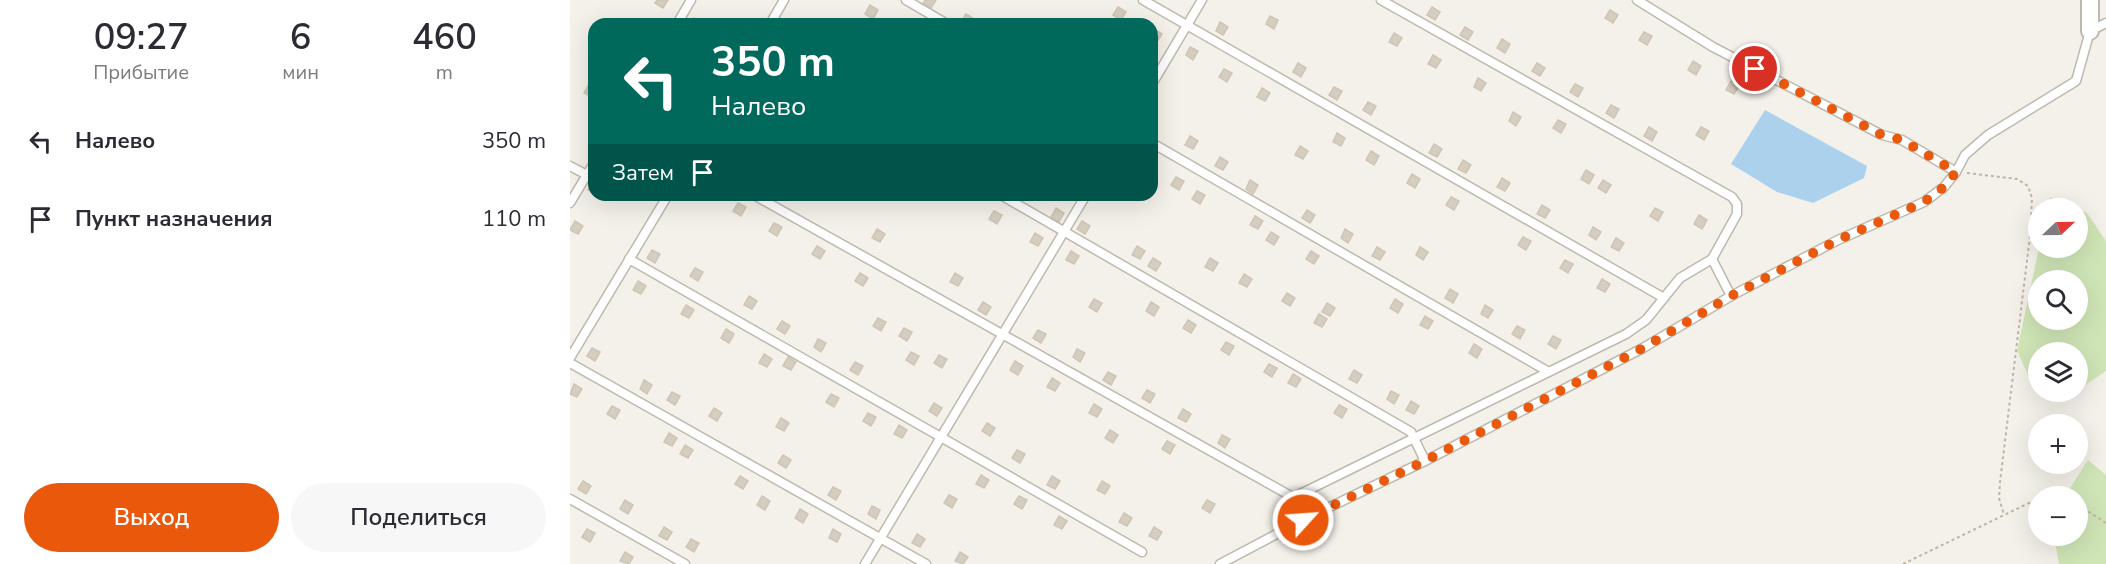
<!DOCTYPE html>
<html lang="ru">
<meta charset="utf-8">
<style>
:root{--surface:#fff;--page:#f7f7f7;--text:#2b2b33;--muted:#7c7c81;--accent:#ea580c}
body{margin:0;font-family:"Nunito Sans",sans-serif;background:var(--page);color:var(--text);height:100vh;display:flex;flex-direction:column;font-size:22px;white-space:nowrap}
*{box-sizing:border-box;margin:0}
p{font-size:20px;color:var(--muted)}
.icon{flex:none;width:33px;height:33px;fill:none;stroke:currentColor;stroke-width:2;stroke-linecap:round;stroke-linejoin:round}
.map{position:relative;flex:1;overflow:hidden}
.panel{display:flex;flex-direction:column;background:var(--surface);width:570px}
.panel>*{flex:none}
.top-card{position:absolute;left:18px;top:18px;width:570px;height:183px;border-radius:18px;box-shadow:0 6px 24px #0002;background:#00695c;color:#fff;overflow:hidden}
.needle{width:39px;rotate:68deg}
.controls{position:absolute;left:1458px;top:198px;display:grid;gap:12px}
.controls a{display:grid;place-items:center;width:60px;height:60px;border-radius:50%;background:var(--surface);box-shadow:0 6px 24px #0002;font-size:30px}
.pin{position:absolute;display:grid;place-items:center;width:51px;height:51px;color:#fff;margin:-26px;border:3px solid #fff;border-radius:50%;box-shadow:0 2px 6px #0007}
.me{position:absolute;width:66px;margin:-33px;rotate:64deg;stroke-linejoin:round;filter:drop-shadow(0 0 4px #0008)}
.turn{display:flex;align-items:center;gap:21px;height:126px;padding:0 24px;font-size:27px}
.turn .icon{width:78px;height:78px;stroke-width:2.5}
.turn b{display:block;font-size:42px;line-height:51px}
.then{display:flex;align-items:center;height:57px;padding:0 24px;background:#0003;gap:12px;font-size:22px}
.eta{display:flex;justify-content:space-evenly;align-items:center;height:102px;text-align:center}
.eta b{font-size:36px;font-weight:600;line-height:42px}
.cta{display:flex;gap:12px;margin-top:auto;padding:12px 24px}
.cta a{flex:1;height:69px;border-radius:36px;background:var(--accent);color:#fff;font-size:24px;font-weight:600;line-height:69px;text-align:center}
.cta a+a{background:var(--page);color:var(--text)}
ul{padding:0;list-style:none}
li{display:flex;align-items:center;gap:18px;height:78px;padding:0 24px}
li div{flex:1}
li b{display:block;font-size:22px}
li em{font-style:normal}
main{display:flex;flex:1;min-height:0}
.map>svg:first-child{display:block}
</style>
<main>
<section class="panel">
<div class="eta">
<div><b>09:27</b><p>Прибытие</p></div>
<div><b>6</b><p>мин</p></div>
<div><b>460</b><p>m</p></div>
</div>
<ul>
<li><svg class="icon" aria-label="left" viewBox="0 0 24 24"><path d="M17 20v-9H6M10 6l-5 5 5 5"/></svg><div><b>Налево</b></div><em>350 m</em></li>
<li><svg class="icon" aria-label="arrive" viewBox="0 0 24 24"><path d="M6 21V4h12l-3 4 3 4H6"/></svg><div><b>Пункт назначения</b></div><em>110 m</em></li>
</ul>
<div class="cta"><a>Выход</a><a>Поделиться</a></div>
</section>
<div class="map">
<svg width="1536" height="564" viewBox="0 0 1536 564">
<rect width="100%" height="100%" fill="#f4f1ea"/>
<g fill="#cfe5b6" fill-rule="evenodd">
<path d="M1480,197L1507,208H1477Z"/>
<path d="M1508,209L1517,213L1536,241V371L1508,390V352H1468V389L1464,388L1447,351L1469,248H1508ZM1468,280H1508V320H1468Z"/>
<path d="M1518,460L1536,475V564H1489L1484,536H1508V496H1495Z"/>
</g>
<path fill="#acd1ec" d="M1195,110L1297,166L1294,178L1243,203L1207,192L1161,164Z"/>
<g fill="#d5cdc0" stroke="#cfc5b4" stroke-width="1.5">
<path d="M87,0H98L93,8L85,3Z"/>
<path d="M355,0H366L361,8L353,4Z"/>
<path d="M300,5L308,10L303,19L295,14Z"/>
<path d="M548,7L556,12L551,20L543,15Z"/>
<path d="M862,7L870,12L865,20L857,15Z"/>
<path d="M1040,10L1048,15L1043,23L1035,18Z"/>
<path d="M396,14L404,19L400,24L391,22Z"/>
<path d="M700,16L708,20L704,29L696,24Z"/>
<path d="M124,18L132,22L131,24H121Z"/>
<path d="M650,22L658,27L653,35L646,31Z"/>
<path d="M895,27L903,32L898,40L890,35Z"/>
<path d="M584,29L592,34L587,42L582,39Z"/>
<path d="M1074,32L1082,36L1077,45L1069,40Z"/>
<path d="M824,33L832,38L827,46L819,42Z"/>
<path d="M932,39L940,44L935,53L927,48Z"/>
<path d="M620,47L628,51L623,60L616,55Z"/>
<path d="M863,55L871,60L866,68L858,64Z"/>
<path d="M1123,61L1131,66L1126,75L1118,70Z"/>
<path d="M728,63L736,68L731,77L723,72Z"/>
<path d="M967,63L975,68L970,76L962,71Z"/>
<path d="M654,69L662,73L657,82L649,77Z"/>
<path d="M908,78L916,83L911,91L904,87Z"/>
<path d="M1161,81L1169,86L1164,94L1156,90Z"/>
<path d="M19,84L24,87L22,97L14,93Z"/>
<path d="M1005,84L1013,88L1008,97L1000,92Z"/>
<path d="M764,87L772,91L767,100L759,95Z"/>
<path d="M692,88L700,93L695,101L687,97Z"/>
<path d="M798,102L806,106L801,115L793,110Z"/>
<path d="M1041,105L1049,109L1044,118L1036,113Z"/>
<path d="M943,112L951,117L946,126L939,121Z"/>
<path d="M988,120L996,124L991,133L983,128Z"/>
<path d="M1079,127L1087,132L1082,141L1074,136Z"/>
<path d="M1131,127L1139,131L1134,140L1126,135Z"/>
<path d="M767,133L775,138L771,146L763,142Z"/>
<path d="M620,136L628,141L623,149L615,145Z"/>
<path d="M864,144L872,149L867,157L859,153Z"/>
<path d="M730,146L738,151L733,159L725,155Z"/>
<path d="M801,151L809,156L804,165L796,160Z"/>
<path d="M650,157L658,162L653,170L645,166Z"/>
<path d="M893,160L901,165L896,173L888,169Z"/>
<path d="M1016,170L1024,175L1019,184L1011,179Z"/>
<path d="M842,174L850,179L845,188L837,183Z"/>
<path d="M606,177L614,181L609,190L601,185Z"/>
<path d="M932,178L940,183L935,191L927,187Z"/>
<path d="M680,180L688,185L683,194L676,189Z"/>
<path d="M1033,180L1041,185L1036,193L1028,188Z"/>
<path d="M23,181L24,182V193L18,190Z"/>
<path d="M627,191L635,195L630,204L622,199Z"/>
<path d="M881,197L889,201L884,210L876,205Z"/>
<path d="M168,203L176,207L171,216L163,211Z"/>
<path d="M972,205L980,210L975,218L967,214Z"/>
<path d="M486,208L494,213L489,222L481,217Z"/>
<path d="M1085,208L1093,212L1088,221L1080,216Z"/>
<path d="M737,210L745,215L740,223L732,218Z"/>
<path d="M424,211L432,215L427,224L419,219Z"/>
<path d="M1129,215L1137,220L1132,229L1124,224Z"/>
<path d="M685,216L693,221L688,229L680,225Z"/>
<path d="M5,221L13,226L8,234L0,230Z"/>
<path d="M512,221L520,226L515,234L507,229Z"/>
<path d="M204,223L212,227L207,236L199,231Z"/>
<path d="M1023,227L1031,232L1026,240L1019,235Z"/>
<path d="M307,229L315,234L310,242L302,238Z"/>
<path d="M775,229L783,234L778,243L771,238Z"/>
<path d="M701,232L709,237L704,245L696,240Z"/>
<path d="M465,233L473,238L468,246L460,242Z"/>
<path d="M953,237L961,241L956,250L948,245Z"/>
<path d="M1046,238L1054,243L1049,251L1041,247Z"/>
<path d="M247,246L255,251L250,259L242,254Z"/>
<path d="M567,246L575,251L570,259L562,255Z"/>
<path d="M807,247L815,252L810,260L802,256Z"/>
<path d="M850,247L858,252L853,260L846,255Z"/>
<path d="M82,250L90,254L85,263L77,258Z"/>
<path d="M501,251L509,256L504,264L496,260Z"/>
<path d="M741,251L749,256L744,264L736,259Z"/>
<path d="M583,258L591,263L586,271L578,266Z"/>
<path d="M640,258L648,263L643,271L635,267Z"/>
<path d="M995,260L1003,264L998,273L990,268Z"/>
<path d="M125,268L133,272L128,281L120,276Z"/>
<path d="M290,273L298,278L293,286L285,281Z"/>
<path d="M385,273L393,278L388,286L380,282Z"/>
<path d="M674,274L682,279L677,287L669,283Z"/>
<path d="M1032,279L1040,284L1035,292L1027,288Z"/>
<path d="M68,281L76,286L71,294L63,290Z"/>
<path d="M880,289L888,294L883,303L875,298Z"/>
<path d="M717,293L725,298L720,306L712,301Z"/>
<path d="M179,296L187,301L182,309L174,305Z"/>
<path d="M524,299L532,303L527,312L519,307Z"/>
<path d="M825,299L833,304L828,313L820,308Z"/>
<path d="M413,302L421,307L416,315L408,310Z"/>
<path d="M581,302L589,307L584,316L576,311Z"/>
<path d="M757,303L765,308L760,316L752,312Z"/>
<path d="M116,305L124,310L119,318L111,314Z"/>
<path d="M915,305L923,310L918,318L911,314Z"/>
<path d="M749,314L757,319L752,327L744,323Z"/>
<path d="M855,316L863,321L858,329L850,325Z"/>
<path d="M308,318L316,322L311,331L303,326Z"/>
<path d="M618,320L626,325L621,333L613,328Z"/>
<path d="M212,321L220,326L215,334L207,329Z"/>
<path d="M947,326L955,330L950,339L942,334Z"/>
<path d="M334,328L342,332L337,341L329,336Z"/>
<path d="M156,329L164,334L159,343L151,338Z"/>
<path d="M468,330L476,334L471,343L463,338Z"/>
<path d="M983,336L991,340L986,349L978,344Z"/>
<path d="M248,339L256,343L251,352L244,347Z"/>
<path d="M656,342L664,346L659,355L651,350Z"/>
<path d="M904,344L912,349L907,358L899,353Z"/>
<path d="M22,348L30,352L25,361L17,356Z"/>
<path d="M507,349L515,353L510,362L503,357Z"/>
<path d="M341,352L349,356L344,365L336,360Z"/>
<path d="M194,354L202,359L197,367L189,363Z"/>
<path d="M369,355L377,359L372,368L364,363Z"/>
<path d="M218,357L226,362L221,370L213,366Z"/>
<path d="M445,361L453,366L448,375L440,370Z"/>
<path d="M285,362L293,366L288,375L280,370Z"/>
<path d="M699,364L707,368L702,377L694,372Z"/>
<path d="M784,370L792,375L787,383L779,379Z"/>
<path d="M538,372L546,376L541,385L533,380Z"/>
<path d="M723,374L731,379L726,387L718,383Z"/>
<path d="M482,378L490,383L485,391L477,387Z"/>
<path d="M74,380L82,385L77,394L70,389Z"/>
<path d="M4,384L12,389L7,397L0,394Z"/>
<path d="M577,390L585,394L580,403L572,398Z"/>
<path d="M821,391L829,395L824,404L817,399Z"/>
<path d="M102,392L110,396L105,405L97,400Z"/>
<path d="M261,394L269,398L264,407L256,402Z"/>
<path d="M841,401L849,406L844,414L836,410Z"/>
<path d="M364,403L372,408L367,416L359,411Z"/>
<path d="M524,404L532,409L527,417L519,413Z"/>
<path d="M769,405L777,409L772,418L764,413Z"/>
<path d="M42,406L50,410L45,419L37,414Z"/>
<path d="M144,408L152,413L147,421L139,416Z"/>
<path d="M613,409L621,414L616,422L608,418Z"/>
<path d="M298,413L306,417L301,426L293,421Z"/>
<path d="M211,418L219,423L214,431L206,427Z"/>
<path d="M417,423L425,428L420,436L412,431Z"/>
<path d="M329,425L337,430L332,438L324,434Z"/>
<path d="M540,430L548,435L543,443L535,438Z"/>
<path d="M99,433L107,438L102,446L94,442Z"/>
<path d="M652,435L660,439L655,448L648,443Z"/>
<path d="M597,441L605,445L600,454L592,449Z"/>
<path d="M115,445L123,450L118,458L110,454Z"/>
<path d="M447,450L455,454L450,463L442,458Z"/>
<path d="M213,455L221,460L216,468L208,463Z"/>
<path d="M411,475L419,480L414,488L406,484Z"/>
<path d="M170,476L178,481L173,489L165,484Z"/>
<path d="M482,476L490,481L485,489L477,485Z"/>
<path d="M13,481L21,486L16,494L8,489Z"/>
<path d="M532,481L540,486L535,494L527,490Z"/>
<path d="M263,487L271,491L266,500L258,495Z"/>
<path d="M379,495L387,499L382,508L374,503Z"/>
<path d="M192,496L200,501L195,510L187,505Z"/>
<path d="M449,496L457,500L452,509L444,504Z"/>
<path d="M55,500L63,505L58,514L50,509Z"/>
<path d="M637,500L645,504L640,513L632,508Z"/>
<path d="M302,506L310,510L306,519L298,514Z"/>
<path d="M230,509L238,514L233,523L225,518Z"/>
<path d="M554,513L562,518L557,526L549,522Z"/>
<path d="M489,516L497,521L492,529L484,525Z"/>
<path d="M94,527L102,532L97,540L89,536Z"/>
<path d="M584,527L592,532L587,540L579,536Z"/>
<path d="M17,529L25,533L20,542L12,537Z"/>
<path d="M263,529L271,534L267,542L259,538Z"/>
<path d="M347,534L355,539L350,547L342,543Z"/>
<path d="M121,539L129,543L124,552L116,547Z"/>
<path d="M55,552L63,557L59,564L50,561Z"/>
<path d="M390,552L398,557L393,564L385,561Z"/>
</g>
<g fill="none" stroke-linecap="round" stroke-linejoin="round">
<g stroke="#bfb9ad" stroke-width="11">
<g id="lane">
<path d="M336,0L377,24"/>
<path d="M573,0L1094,298"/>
<path d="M1067,0L1143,47L1312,135L1332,140L1386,172"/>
<path d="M107,24L121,0"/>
<path d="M200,24L214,0"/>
<path d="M582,84L632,0"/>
<path d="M582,143L977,371"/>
<path d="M0,166L17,175"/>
<path d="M184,195L719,495L729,505L733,520"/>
<path d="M431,195L841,432L855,461"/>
<path d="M0,203L24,163"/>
<path d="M59,259L572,552"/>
<path d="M1142,259L1161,296"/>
<path d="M0,358L98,195"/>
<path d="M0,363L356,564"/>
<path d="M722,498L1056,334L1076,320L1110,278L1142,259L1167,214V204L1162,197L811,0"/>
<path d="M0,499L115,564"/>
<path d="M295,564L516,195"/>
<path d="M650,564L733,520L855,461L1073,348L1161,296L1268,240L1354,202L1374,187L1386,172L1395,155L1418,135L1506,81L1520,31L1536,23"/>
</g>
</g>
<g stroke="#bfb9ad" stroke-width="20">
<path id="street" d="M1520,0V31"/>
</g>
<g stroke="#c0b5a0" stroke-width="2" stroke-dasharray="3 3" stroke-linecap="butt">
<path d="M1397,173L1447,179L1458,186L1462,198L1460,236L1430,482L1429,498L1434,515"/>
<path d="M1508,505L1536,523"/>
<path d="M1333,564L1459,503L1468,501"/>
</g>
<use href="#lane" stroke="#fff" stroke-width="8"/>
<use href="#street" stroke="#fff" stroke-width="16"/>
</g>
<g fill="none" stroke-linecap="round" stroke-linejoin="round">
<path stroke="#ea580c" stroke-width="10" stroke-dasharray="0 18" d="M733,520L855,461L1073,348L1161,296L1268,240L1354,202L1374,187L1386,172L1332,140L1312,135L1185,69"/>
</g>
</svg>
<div class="controls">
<a><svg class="needle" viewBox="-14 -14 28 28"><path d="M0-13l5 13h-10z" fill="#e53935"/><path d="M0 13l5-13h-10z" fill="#7c7c81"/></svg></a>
<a><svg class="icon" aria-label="search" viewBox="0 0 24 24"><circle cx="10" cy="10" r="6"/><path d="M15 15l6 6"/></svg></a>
<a><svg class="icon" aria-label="layers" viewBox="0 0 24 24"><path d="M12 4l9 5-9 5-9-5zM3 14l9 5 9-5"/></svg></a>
<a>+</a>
<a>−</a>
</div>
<div class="pin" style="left:1185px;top:69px;background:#d93025"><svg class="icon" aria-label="arrive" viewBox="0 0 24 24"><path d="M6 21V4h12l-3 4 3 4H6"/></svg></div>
<svg class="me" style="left:733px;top:520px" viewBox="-20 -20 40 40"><circle r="17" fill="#ea580c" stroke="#fff" stroke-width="3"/><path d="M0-11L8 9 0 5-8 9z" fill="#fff"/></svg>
<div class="top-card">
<div class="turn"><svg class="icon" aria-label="left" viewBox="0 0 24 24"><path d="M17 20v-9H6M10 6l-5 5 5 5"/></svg><div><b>350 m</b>Налево</div></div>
<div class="then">Затем<svg class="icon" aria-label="arrive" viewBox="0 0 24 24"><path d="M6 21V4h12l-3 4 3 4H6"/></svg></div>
</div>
</div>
</main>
